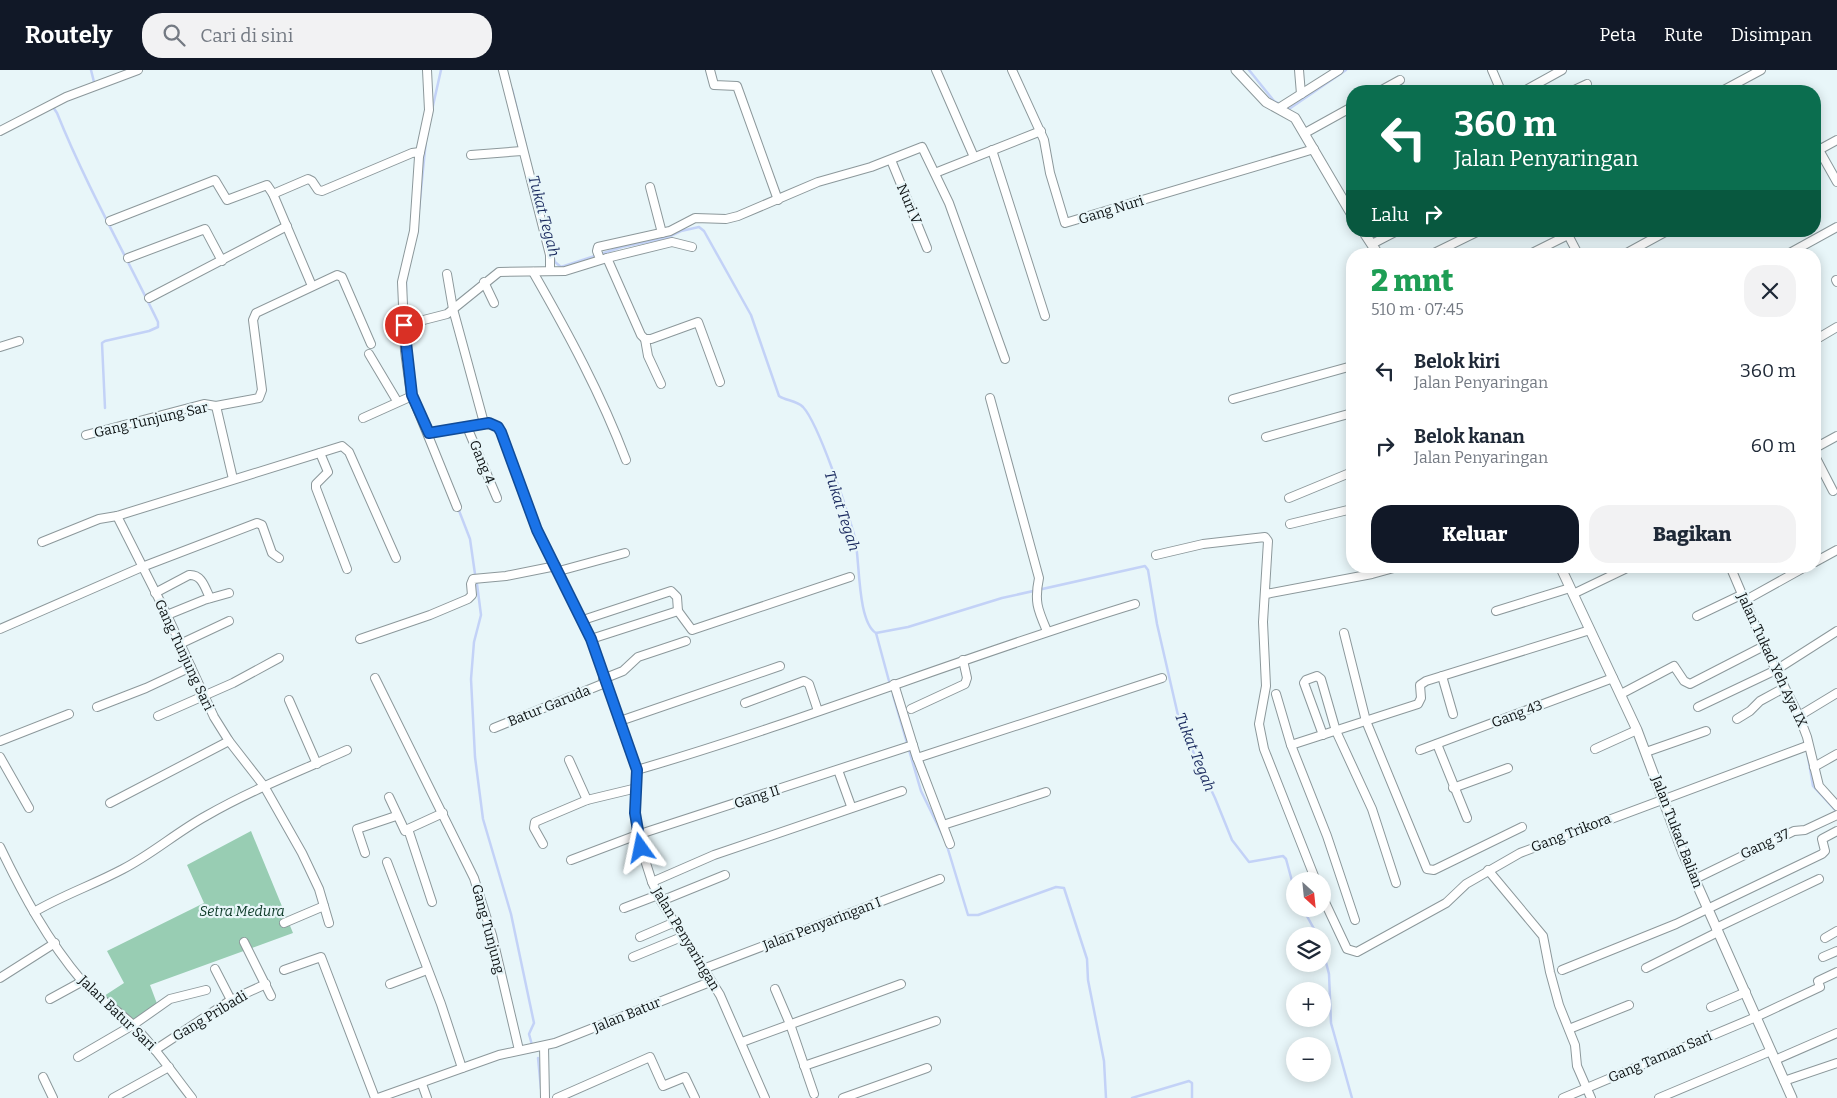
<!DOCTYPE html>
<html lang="id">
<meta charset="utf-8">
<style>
:root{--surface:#fff;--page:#f2f2f3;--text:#1f2937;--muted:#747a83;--accent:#111827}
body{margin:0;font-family:Bitter,serif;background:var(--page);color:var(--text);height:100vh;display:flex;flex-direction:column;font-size:19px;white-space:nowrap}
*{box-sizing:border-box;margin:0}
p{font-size:16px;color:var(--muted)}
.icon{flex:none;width:28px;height:28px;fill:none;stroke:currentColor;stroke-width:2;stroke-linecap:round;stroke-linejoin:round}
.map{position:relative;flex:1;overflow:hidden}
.details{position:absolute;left:1346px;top:178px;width:475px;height:325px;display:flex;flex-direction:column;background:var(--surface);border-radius:20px;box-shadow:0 2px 12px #0003}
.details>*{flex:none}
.top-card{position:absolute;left:1346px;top:15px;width:475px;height:152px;border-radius:20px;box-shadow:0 2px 12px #0003;background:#0b6e4f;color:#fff;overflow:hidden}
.needle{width:32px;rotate:153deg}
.controls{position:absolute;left:1286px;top:802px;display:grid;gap:10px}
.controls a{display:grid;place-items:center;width:45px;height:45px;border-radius:50%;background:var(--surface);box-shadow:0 2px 12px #0003;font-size:25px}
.pin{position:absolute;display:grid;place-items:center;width:42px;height:42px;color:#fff;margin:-21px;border:2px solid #fff;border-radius:50%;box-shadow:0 1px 5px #0007}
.me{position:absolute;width:55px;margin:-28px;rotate:348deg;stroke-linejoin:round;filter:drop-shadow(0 0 4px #0008)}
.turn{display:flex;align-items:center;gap:18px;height:105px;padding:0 25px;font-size:22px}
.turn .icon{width:65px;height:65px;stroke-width:2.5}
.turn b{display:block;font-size:35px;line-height:42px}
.then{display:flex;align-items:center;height:48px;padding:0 25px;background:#0003;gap:10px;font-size:19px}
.round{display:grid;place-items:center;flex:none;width:52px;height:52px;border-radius:20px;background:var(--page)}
.head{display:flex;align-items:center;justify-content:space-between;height:85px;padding:0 25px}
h1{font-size:30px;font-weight:800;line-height:38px;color:#1e9e55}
.primary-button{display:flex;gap:10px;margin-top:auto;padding:10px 25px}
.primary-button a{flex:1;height:58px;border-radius:20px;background:var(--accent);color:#fff;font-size:20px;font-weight:800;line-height:58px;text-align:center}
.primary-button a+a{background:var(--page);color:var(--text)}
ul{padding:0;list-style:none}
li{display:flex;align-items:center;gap:15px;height:75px;padding:0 25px}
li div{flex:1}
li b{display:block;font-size:19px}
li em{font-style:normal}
header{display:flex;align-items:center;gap:30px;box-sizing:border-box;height:70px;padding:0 25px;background:var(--accent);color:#fff}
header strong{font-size:24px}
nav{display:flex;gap:28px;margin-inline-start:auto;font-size:18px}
.search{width:350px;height:45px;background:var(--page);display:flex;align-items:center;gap:12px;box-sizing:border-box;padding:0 18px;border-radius:20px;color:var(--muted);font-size:19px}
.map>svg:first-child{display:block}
</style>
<header>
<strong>Routely</strong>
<div class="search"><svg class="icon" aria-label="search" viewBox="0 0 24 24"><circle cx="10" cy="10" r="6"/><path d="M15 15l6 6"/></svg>Cari di sini</div>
<nav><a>Peta</a><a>Rute</a><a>Disimpan</a></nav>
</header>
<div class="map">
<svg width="1837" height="1028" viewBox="0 0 1837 1028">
<rect width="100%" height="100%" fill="#e8f6f9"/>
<path fill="#98cdb3" d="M251,761L293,863L150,915L159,939L136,953L104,926L124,913L107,881L204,833L187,795Z"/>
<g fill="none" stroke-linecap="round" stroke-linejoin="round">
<g stroke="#c3d2f7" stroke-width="2.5">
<path d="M1249,0L1274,31L1280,34"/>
<path d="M91,14L94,12L91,0"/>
<path d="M512,19L526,76"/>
<path d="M1285,37L1289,39L1346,0"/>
<path d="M51,38L53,37L57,43C86,115 124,182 158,252V257L149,261L105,271L102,273L105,338"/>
<path d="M432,40L441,0"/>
<path d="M419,139L426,70"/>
<path d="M553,186L555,192L561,197L622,177L666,168L681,161L699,157L704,161L751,245L779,326C786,331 796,330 803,337C819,354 848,443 855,468C860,490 857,551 876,563L908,557L1002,528L1145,496L1148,500L1157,554L1180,654L1215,728L1232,770L1249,792L1283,786L1286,789L1295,822"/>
<path d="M406,221V209"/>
<path d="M408,259L409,285"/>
<path d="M410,293L415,322L422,341"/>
<path d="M458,438L470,469L475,504"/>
<path d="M477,514L481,545L474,572L471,609L475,687L483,749L511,844L534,953L529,964L532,975"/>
<path d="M876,563L889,611"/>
<path d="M1773,602L1780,616"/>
<path d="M1782,622L1788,632"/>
<path d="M893,625L921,721L944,768"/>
<path d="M1790,637L1798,652"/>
<path d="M1807,681L1813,716L1837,742"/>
<path d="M947,776L968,845H978L1056,817L1064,818L1087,889L1088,910L1104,991L1106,1028"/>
<path d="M1303,839L1318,866"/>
<path d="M1322,877L1329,904L1331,953L1352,1028"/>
<path d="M538,988L541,1019"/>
<path d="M1132,1028L1189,1011L1192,1013V1028"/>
</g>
<g stroke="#8c989b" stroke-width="10">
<g id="minor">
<path d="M503,0L550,185V201"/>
<path d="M710,0L714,15L737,16L778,130"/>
<path d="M936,0L974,87"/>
<path d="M1012,0L1044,70L1050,103L1065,153L1314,79"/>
<path d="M1299,0L1301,24"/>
<path d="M1492,0L1501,21"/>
<path d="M1380,21L1400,10"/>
<path d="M1524,21L1562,0"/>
<path d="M1572,21L1587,14"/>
<path d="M1722,21L1761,0"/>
<path d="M1279,38L1339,0"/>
<path d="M0,61L66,27L138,0"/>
<path d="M1305,63L1352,37"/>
<path d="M992,80L1045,246"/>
<path d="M1819,80L1837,112"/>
<path d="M1815,82L1837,70"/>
<path d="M471,85L522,81"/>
<path d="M891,90L927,178"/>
<path d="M935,103L1041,61"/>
<path d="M650,117L662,163"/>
<path d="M273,124L308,109L312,111L318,120L322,121L412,83L420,82"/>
<path d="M110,151L215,110L227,130L267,115L273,124L312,216"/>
<path d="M1566,161L1578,184"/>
<path d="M1372,174L1397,161"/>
<path d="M1432,184L1479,161"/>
<path d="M1530,184L1564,167"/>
<path d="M1625,184L1667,161"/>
<path d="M1788,184L1837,157"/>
<path d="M128,188L205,159L222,191"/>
<path d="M607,188L641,265L645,269H651L698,252L720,312"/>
<path d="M600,189L597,181L598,177L670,161L695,148L726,149L738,146L818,112L871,97L922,77L949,133L1005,289"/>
<path d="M533,202C568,263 601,324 626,390"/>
<path d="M447,204L453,239L484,353"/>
<path d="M1836,210L1837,212"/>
<path d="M484,212L494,233"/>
<path d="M149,228L287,156"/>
<path d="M404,255L447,244L499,202L565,201L607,188L672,172L692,177"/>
<path d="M645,269L648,286L661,314"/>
<path d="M1815,270L1837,257"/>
<path d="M0,277L19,271"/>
<path d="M369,284L397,331"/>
<path d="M411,325L405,281L402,212L414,161L419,87L429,40L427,0"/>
<path d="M990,328L1039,508C1034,532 1038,540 1047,561"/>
<path d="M1233,329L1352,296"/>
<path d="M216,336L233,409"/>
<path d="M363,348L412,326L457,437"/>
<path d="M467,357L497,428"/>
<path d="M429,363L489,353L498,357L501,362L537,461L591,569L637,700L635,743L637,765L652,812L661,831L720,925L765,1028"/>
<path d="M86,365L204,334L216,336L259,328L262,320L253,250L256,243L337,205L342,207L371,274"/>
<path d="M1266,367L1352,343"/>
<path d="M1815,378L1837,366"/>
<path d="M320,383L328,402L316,414V418L347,499"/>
<path d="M1815,386L1833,421"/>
<path d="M1289,428L1352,402"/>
<path d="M117,446L167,545L214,647L229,671L264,716L302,783L319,819L329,853"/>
<path d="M1290,454L1352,439"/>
<path d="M42,472L99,449L117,446L342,376L349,382L396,488"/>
<path d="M1156,485L1203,474L1265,467L1268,471L1263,552L1266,616L1259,654L1264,679L1316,811"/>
<path d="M1815,492L1837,480"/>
<path d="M1730,496L1764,576L1799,646L1807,667L1819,716L1837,736"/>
<path d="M559,501L625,483"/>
<path d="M155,523L189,505C202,504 205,518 210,528"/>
<path d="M1266,524L1372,504L1401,496"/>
<path d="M1573,524L1625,499"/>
<path d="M1744,531L1807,496"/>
<path d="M1496,541L1570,518"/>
<path d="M167,545L204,530L229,523"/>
<path d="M1697,546L1741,525"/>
<path d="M583,550L671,521L677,527L678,541L692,560L850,507"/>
<path d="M0,559L142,497L257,453L262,455L272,483L279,488"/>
<path d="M1344,563L1366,651L1427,799L1434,800L1522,757"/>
<path d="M360,569L430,545L468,529L472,525L471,514L473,509L506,506L556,496"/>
<path d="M591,569L678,541"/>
<path d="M180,574L229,551"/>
<path d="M1442,606L1453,644"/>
<path d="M375,608L474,808L492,865L519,980"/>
<path d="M603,609L623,601L638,587L686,571"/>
<path d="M894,614L916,685L950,774"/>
<path d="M1276,624L1291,675L1327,766L1355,850"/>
<path d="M1621,624L1674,596L1684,611L1690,614L1764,576"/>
<path d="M289,630L317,694"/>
<path d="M745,633L804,611L809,614L818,641"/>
<path d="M97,637L146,618L191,597"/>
<path d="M1698,637L1776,600L1837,561"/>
<path d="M911,639L965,614L967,608L963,590"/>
<path d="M158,646L233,613L279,588"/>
<path d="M1799,646L1837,623"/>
<path d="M1737,649L1750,641L1760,631L1784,618"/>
<path d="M620,651L780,596"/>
<path d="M494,658L605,613"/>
<path d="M1323,665L1304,613L1306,610L1317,606L1321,609L1336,661L1372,739L1396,813"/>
<path d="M0,671L69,644"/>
<path d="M1437,674L1467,748"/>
<path d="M1291,675L1418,634L1421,628L1420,615L1426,611L1590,560"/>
<path d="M1595,679L1637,660"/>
<path d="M1420,680L1613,608"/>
<path d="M1646,682L1706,661"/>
<path d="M0,687L29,738"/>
<path d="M917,688L1162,608"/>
<path d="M569,690L587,730"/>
<path d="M1814,697L1837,684"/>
<path d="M637,700C805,651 968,585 1135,534"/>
<path d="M838,700L851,736"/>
<path d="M1453,718L1508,698"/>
<path d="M389,727L405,761L408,759"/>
<path d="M110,733L229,671"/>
<path d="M943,755L1046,722"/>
<path d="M543,774L534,758L535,752L587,730L637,718"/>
<path d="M0,777C23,825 48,871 82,911C97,928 118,940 134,956C156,978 173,1004 192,1028"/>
<path d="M365,783L357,759L396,746"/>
<path d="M571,790L637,765L913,675"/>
<path d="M387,792L441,934L462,998"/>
<path d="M1488,800L1543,866L1550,902L1559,935L1575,975L1577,996L1591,1028"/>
<path d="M1695,809L1794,761L1805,760L1837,745"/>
<path d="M652,812L714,785L902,721"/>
<path d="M1322,826L1347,879L1357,882L1446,833L1466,814L1520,783L1807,676"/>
<path d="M661,831L725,805"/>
<path d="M432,832L408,759L443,743"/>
<path d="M624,838L658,825"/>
<path d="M34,842C63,825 93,815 123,799C152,784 177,762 206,746C251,720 300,701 347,680"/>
<path d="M284,853L324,836"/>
<path d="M1716,858L1819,809"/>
<path d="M640,867L675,852"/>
<path d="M1825,868L1837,861"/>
<path d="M244,872L271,926"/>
<path d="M633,887L684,866"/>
<path d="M1823,887L1837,881"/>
<path d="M1646,898L1718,862"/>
<path d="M215,899L231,930"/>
<path d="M703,899L940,809"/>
<path d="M284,900L321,887L375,1028"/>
<path d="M1562,900L1676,854L1822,784L1825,781L1822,769L1837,761"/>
<path d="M0,908L55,873"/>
<path d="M390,914L427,900"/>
<path d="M775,919L790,954L814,1024"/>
<path d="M50,929L83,911"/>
<path d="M1711,937L1746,922"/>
<path d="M1569,959L1629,935"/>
<path d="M742,972L901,914"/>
<path d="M544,976L545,1028"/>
<path d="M155,980L231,930L266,914"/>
<path d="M78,987L133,955L170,929L206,920"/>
<path d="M1775,990L1837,963"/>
<path d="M804,996L936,951"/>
<path d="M43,1007L53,1028"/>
<path d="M1784,1011L1837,993"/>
<path d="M422,1014L427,1028"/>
<path d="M113,1028L169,997"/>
<path d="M378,1028L499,985L555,973L710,912"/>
<path d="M557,1028L650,987L663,1016L685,1007L695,1028"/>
<path d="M843,1028L927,998"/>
<path d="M1563,1028L1756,947L1820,917L1818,911L1837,902"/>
<path d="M1659,1028L1771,981"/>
</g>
</g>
<g stroke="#8c989b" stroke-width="11">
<g id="tertiary">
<path d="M1236,0L1266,32L1295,48L1352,145"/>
<path d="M1363,161L1378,184"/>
<path d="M1560,496L1637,660L1683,783L1792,1028"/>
</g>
</g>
<use href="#minor" stroke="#fff" stroke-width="8"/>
<use href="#tertiary" stroke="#fff" stroke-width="9"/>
</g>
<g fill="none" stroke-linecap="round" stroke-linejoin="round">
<g stroke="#114b97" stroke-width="12">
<path id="route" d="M404,255L412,325L429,363L489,353L498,357L501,362L537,460L591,569L637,700L635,743L641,778"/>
</g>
<use href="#route" stroke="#1a73e8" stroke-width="9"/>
</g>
<g text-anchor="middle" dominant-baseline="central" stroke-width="4.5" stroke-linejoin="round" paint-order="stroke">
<g font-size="14" fill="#0d1213" stroke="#e8f6f9">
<text transform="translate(909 134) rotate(67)">Nuri V</text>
<text transform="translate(1111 140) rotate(-17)">Gang Nuri</text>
<text transform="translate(151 350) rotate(-13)">Gang Tunjung Sar</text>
<text transform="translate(482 392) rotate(68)">Gang 4</text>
<text transform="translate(184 585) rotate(65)">Gang Tunjung Sari</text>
<text transform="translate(1772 590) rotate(65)">Jalan Tukad Yeh Aya IX</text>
<text transform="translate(549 636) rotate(-22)">Batur Garuda</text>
<text transform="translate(1517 644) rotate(-21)">Gang 43</text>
<text transform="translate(757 727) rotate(-18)">Gang II</text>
<text transform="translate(1677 762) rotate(69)">Jalan Tukad Balian</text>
<text transform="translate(1571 763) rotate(-21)">Gang Trikora</text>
<text transform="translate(1765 774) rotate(-25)">Gang 37</text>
<text transform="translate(822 854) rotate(-21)">Jalan Penyaringan I</text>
<text transform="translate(488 859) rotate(75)">Gang Tunjung</text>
<text transform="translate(686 869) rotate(59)">Jalan Penyaringan</text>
<text transform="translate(117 943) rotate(44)">Jalan Batur Sari</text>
<text transform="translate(627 945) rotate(-22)">Jalan Batur</text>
<text transform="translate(210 946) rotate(-31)">Gang Pribadi</text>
<text transform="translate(1660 987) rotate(-23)">Gang Taman Sari</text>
</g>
<g font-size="14" font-style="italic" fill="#0d3a28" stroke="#e8f6f9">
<text x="242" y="841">Setra Medura</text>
</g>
<g font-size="15" font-style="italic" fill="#18285d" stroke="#e8f6f9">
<text transform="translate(544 146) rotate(75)">Tukat Tegah</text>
<text transform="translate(842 441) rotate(72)">Tukat Tegah</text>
<text transform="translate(1195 682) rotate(68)">Tukat Tegah</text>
</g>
</g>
</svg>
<div class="controls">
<a><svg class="needle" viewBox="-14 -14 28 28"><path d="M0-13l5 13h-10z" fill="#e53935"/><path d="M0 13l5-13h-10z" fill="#747a83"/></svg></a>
<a><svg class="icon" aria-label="layers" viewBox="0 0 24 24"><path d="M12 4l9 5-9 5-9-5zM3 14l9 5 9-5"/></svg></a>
<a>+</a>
<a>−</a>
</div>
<div class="pin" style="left:404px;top:255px;background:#d93025"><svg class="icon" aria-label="arrive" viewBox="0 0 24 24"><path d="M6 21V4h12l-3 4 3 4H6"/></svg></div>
<svg class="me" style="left:641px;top:778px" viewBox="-20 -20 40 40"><path d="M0-17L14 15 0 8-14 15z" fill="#1a73e8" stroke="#fff" stroke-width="4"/></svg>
<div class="top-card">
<div class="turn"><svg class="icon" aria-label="left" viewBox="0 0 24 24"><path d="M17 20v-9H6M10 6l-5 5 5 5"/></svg><div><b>360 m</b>Jalan Penyaringan</div></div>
<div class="then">Lalu<svg class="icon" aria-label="right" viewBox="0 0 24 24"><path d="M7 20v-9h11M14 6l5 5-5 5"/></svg></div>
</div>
<section class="details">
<div class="head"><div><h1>2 mnt</h1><p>510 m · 07:45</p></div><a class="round"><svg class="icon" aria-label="close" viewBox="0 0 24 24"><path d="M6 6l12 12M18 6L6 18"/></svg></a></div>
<ul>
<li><svg class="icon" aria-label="left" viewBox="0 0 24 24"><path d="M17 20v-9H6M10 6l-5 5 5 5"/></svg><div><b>Belok kiri</b><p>Jalan Penyaringan</p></div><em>360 m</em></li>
<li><svg class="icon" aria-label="right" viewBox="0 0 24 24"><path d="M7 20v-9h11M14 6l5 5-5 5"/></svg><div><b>Belok kanan</b><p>Jalan Penyaringan</p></div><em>60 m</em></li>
</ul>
<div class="primary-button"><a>Keluar</a><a>Bagikan</a></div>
</section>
</div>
